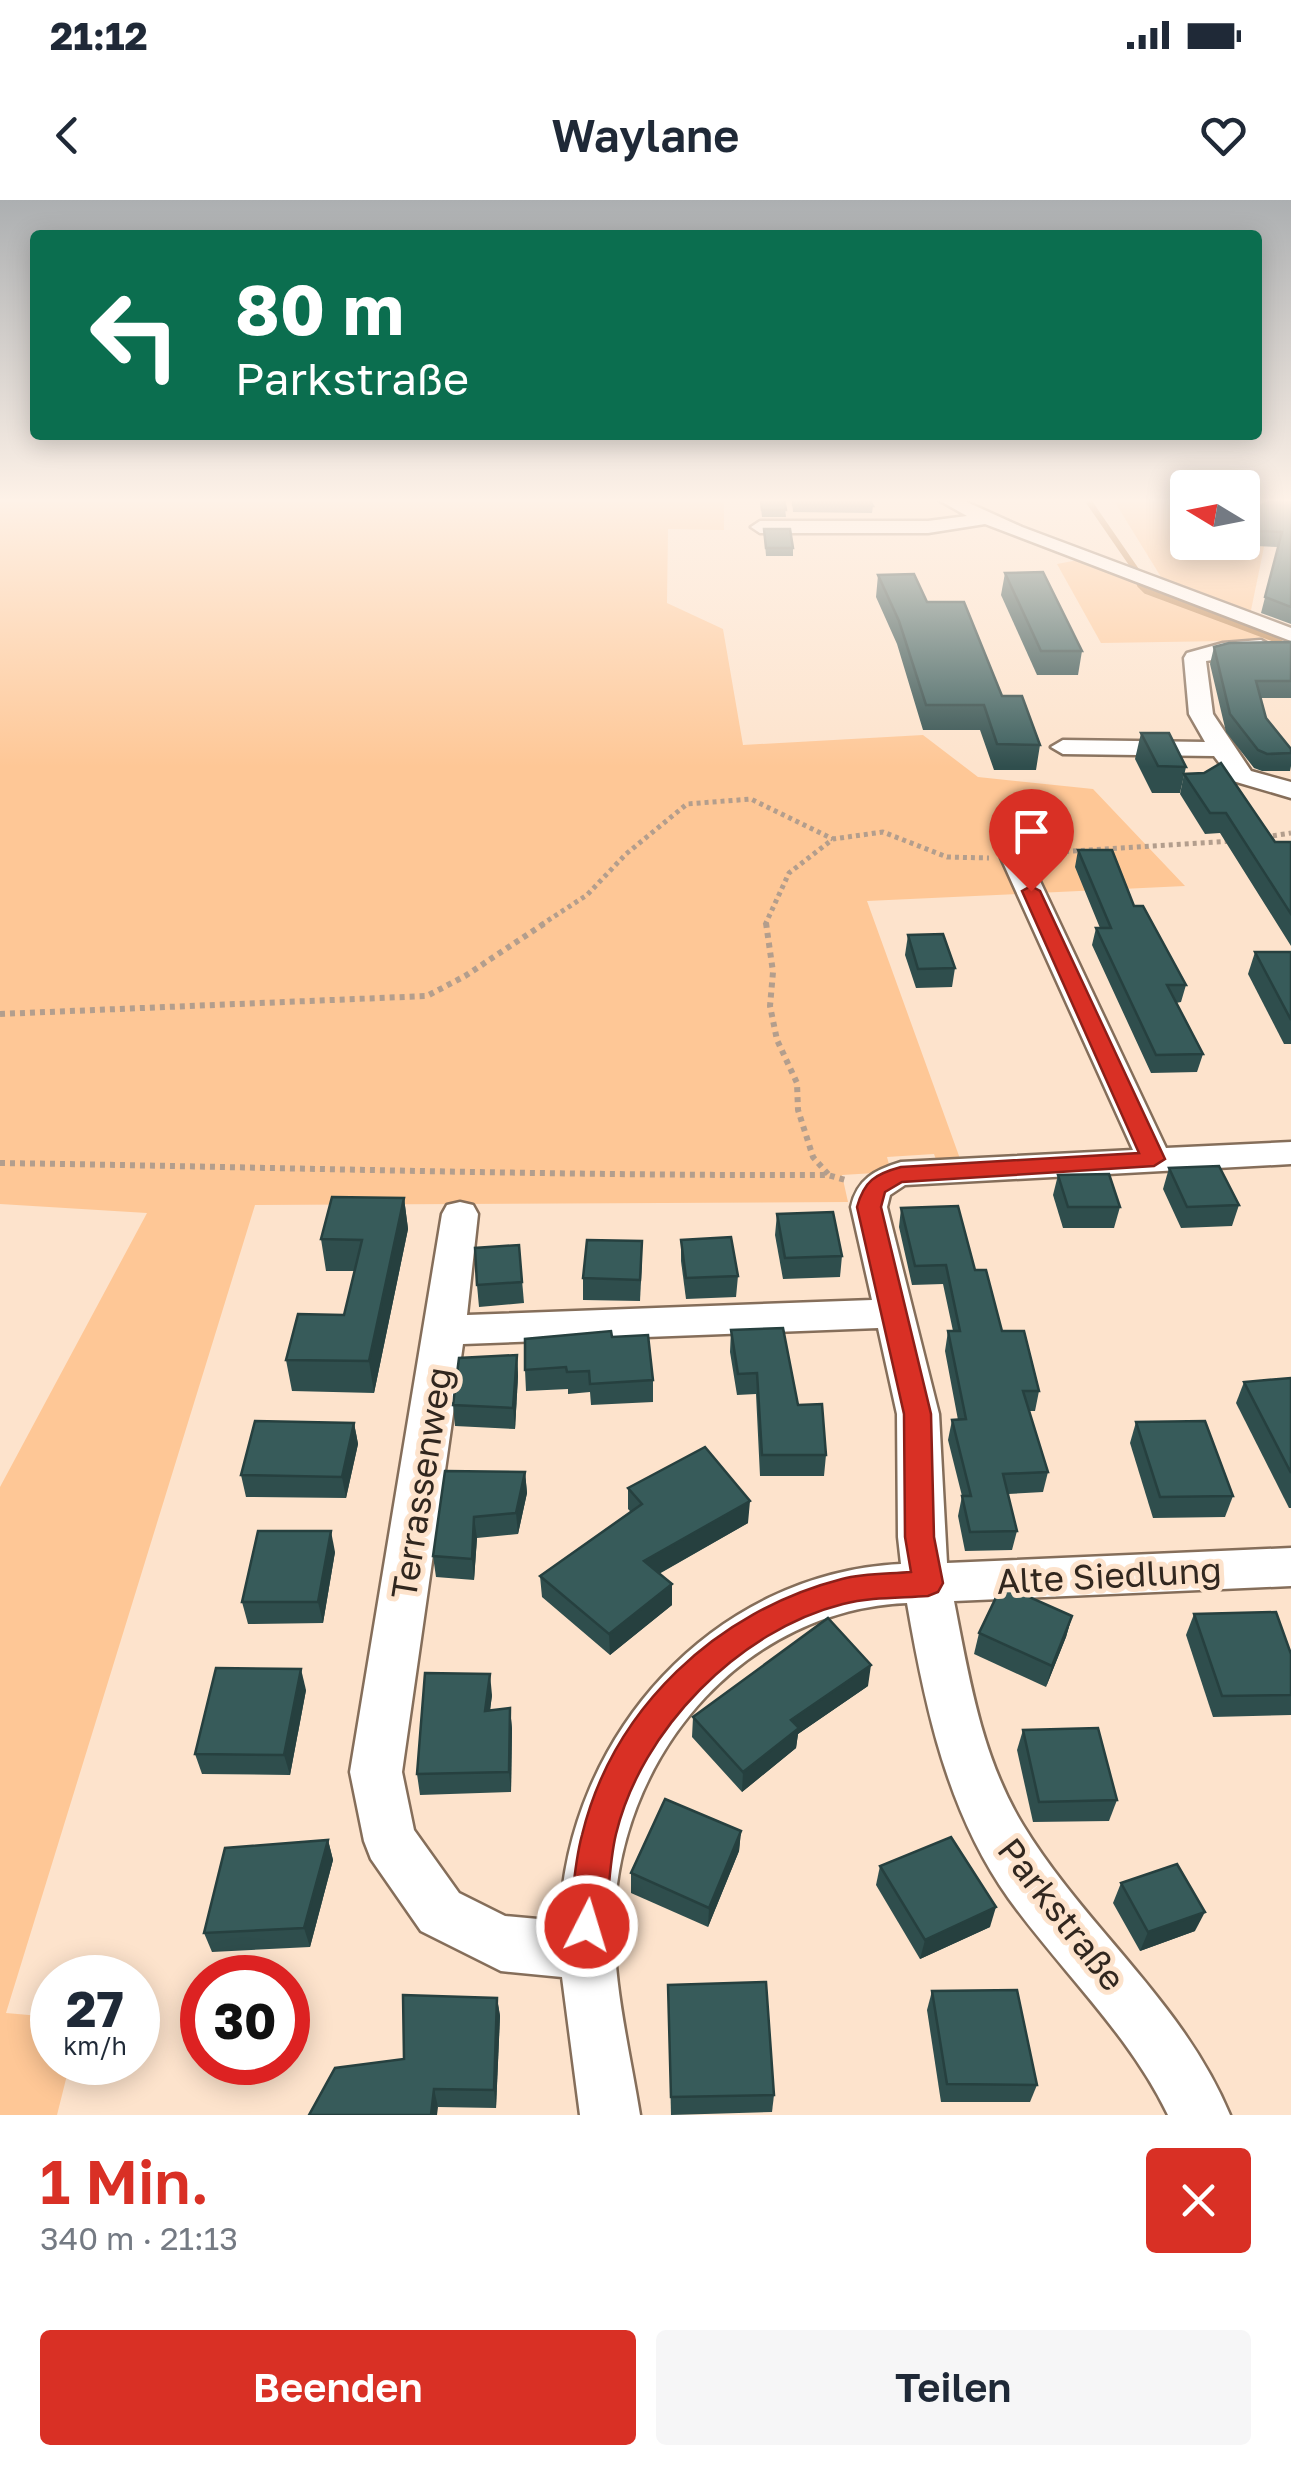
<!DOCTYPE html>
<html lang="de">
<meta charset="utf-8">
<style>
:root{--surface:#fff;--page:#f6f6f7;--text:#1f2937;--muted:#747a83;--accent:#d93025}
body{margin:0;font-family:"Golos Text",sans-serif;background:var(--page);color:var(--text);height:100vh;display:flex;flex-direction:column;font-size:38px;white-space:nowrap}
*{box-sizing:border-box;margin:0}
p{font-size:32px;color:var(--muted)}
.icon{flex:none;width:55px;height:55px;fill:none;stroke:currentColor;stroke-width:2;stroke-linecap:round;stroke-linejoin:round}
.map{position:relative;height:1915px;overflow:hidden}
.details{display:flex;flex-direction:column;background:var(--surface);flex:1}
.details>*{flex:none}
.banner{position:absolute;left:30px;top:30px;width:1232px;height:210px;border-radius:10px;box-shadow:0 5px 25px #0003;background:#0b6e4f;color:#fff;overflow:hidden}
.needle{width:65px;rotate:280deg}
.tools{position:absolute;left:1170px;top:270px;display:grid;gap:20px}
.tools a{display:grid;place-items:center;width:90px;height:90px;border-radius:10px;background:var(--surface);box-shadow:0 5px 25px #0003;font-size:50px}
.speed{position:absolute;left:30px;top:1755px;display:flex;gap:20px;font-size:50px;font-weight:700;text-align:center}
.speed>*{display:grid;place-content:center;width:130px;height:130px;border-radius:50%;background:var(--surface);box-shadow:0 5px 25px #0003;line-height:1}
.speed small{font-size:25px;font-weight:400}
.speed .limit{border:15px solid #d22;background:#fff;color:#111}
.pin{position:absolute;display:grid;place-items:center;width:85px;height:85px;color:#fff;margin:-102px -42px;border-radius:50% 50% 50% 0;rotate:-45deg;box-shadow:0 0 10px #0007}
.pin .icon{rotate:45deg}
.me{position:absolute;width:110px;margin:-55px;rotate:5deg;stroke-linejoin:round;filter:drop-shadow(0 0 8px #0008)}
.turn{display:flex;align-items:center;gap:35px;height:210px;padding:0 40px;font-size:45px}
.turn .icon{width:130px;height:130px;stroke-width:2.5}
.turn b{display:block;font-size:70px;line-height:85px}
.round{display:grid;place-items:center;flex:none;width:105px;height:105px;border-radius:10px;background:var(--page)}
.overview{display:flex;align-items:center;justify-content:space-between;height:170px;padding:0 40px}
h1{font-size:60px;font-weight:600;line-height:75px;color:var(--accent)}
.button{display:flex;gap:20px;margin-top:auto;padding:20px 40px}
.button a{flex:1;height:115px;border-radius:10px;background:var(--accent);color:#fff;font-size:40px;font-weight:600;line-height:115px;text-align:center}
.button a+a{background:var(--page);color:var(--text)}
.status{display:flex;justify-content:space-between;align-items:center;height:70px;padding:0 50px;background:var(--surface);direction:ltr}
.status svg{height:28px;fill:currentColor}
header{display:flex;justify-content:space-between;align-items:center;height:130px;padding:0 40px;background:var(--surface);font-size:45px;font-weight:600}
.map>svg:first-child{display:block}
</style>
<div class="status"><b>21:12</b><svg viewBox="0 0 49 12"><path d="M0 12V9h3v3zM5 12V6h3v6zM10 12V3h3v9zM15 12V0h3v12zM26 1h20v11H26zM47 4h2v5h-2z"/></svg></div>
<header><svg class="icon" aria-label="back" viewBox="0 0 24 24"><path d="M15 5l-7 7 7 7"/></svg>Waylane<svg class="icon" aria-label="heart" viewBox="0 0 24 24"><path d="M12 20l-8-8c-3-5 5-10 8-4 3-6 11-1 8 4z"/></svg></header>
<div class="map">
<svg width="1291" height="1915" viewBox="0 0 1291 1915">
<rect width="100%" height="100%" fill="#fde3cc"/>
<g fill="#fec796">
<path d="M0,299H724V330L668,329L667,403L723,429L743,545L923,535L978,577L1093,589L1185,686L867,701L963,967L939,968L934,954L887,957L891,972L842,975L848,1002L255,1005L6,1813L52,1817V1862L70,1863L57,1915H0V1287L147,1013L0,1004Z"/>
<path d="M1113,299H1187L1188,342H1242L1243,299H1274L1250,415L1164,382Z"/>
<path d="M1078,360L1286,440L1101,443L1057,364Z"/>
</g>
<g fill="none" stroke-linecap="round" stroke-linejoin="round">
<g stroke="#b8814c" stroke-width="6">
<path d="M1087,299L1138,373"/>
<path d="M1140,385L1146,391L1272,438L1291,449"/>
</g>
<g stroke="#856e5a" stroke-width="5">
<g id="minor">
<path d="M937,299H960L1022,327L1291,428V441L985,324L928,333H760L751,327L760,321H928L967,316Z"/>
<path d="M1261,440L1272,446L1269,451L1206,461L1213,514L1251,571L1291,582V598L1233,581L1214,556L1063,554L1051,547L1063,540L1205,542L1189,514L1184,458L1187,453L1223,443Z"/>
<path d="M1015,650L1029,658L1166,948L1291,942V964L905,985L890,995L887,1007L939,1214L947,1363L1291,1348V1386L954,1401C969,1478 982,1558 1023,1625C1086,1728 1183,1802 1230,1915H1168C1129,1834 1061,1771 1009,1699C947,1612 925,1507 907,1403C747,1410 627,1547 615,1703C610,1773 629,1846 640,1915H580L562,1777L501,1771L421,1731L371,1659L364,1641L350,1572L442,1014L447,1005L460,1002L473,1005L478,1014L467,1115L872,1100L851,1007C857,979 875,970 901,962L1133,950L1001,658ZM878,1128L897,1214L898,1337L901,1364C713,1373 567,1536 560,1721L505,1716L459,1693L414,1630L402,1572L463,1144Z"/>
</g>
</g>
<g stroke="#b39e8d" stroke-width="5" stroke-dasharray="4 4" stroke-linecap="butt">
<path d="M1265,637L1291,633"/>
<path d="M1041,653L1233,641"/>
<path d="M541,725L587,695L626,654L687,604L751,599L833,639"/>
<path d="M765,725L789,673L833,639L883,632L947,657L989,658"/>
</g>
<g stroke="#b39e8d" stroke-width="6" stroke-dasharray="5 5" stroke-linecap="butt">
<path d="M766,723L773,772L770,806L777,840L797,883L798,910L813,957L828,974"/>
<path d="M0,814L427,796L465,776L545,723"/>
<path d="M0,963C276,967 552,976 828,975L849,981"/>
</g>
<use href="#minor" fill="#fff" fill-rule="evenodd"/>
</g>
<g fill="#2f4e4d">
<path d="M760,299H784L786,317H762Z"/>
<path d="M792,299H869L873,306L872,313L793,312Z"/>
<path d="M1291,299V424L1261,413L1278,347L1256,346L1250,322L1253,308Z"/>
<path d="M764,329L793,348V356H766Z"/>
<path d="M1005,373L1082,451L1078,475H1037L1001,395Z"/>
<path d="M878,375L1002,496L1040,545L1036,570H994L980,530H923L897,444L876,397Z"/>
<path d="M1291,442V498H1261L1266,518L1291,549V566L1290,571H1262L1254,568L1226,532L1210,464L1214,447Z"/>
<path d="M1141,533L1186,567L1180,593H1152L1135,559Z"/>
<path d="M1184,574L1275,642H1291V746L1220,633L1205,634L1180,594Z"/>
<path d="M1078,650L1134,706L1186,785L1181,802L1176,803L1203,854L1197,872L1151,873L1092,745L1096,728H1100L1075,667Z"/>
<path d="M908,735L955,768L952,787L916,788L905,755Z"/>
<path d="M1255,752H1291V844H1284L1248,774Z"/>
<path d="M1169,968L1239,1005L1232,1026L1181,1028L1163,989Z"/>
<path d="M1058,975L1120,1007L1114,1028H1063L1053,995Z"/>
<path d="M404,998L408,1029L374,1193L292,1191L286,1160L344,1115L355,1071H326L321,1039Z"/>
<path d="M901,1008L975,1070L1002,1131L1039,1191L1035,1211H1029L1048,1272L1043,1292L1008,1294L1017,1331L1012,1350L965,1351L958,1316L962,1296L948,1240L952,1220H958L945,1151L948,1131H953L943,1084L912,1085L899,1027Z"/>
<path d="M777,1014L842,1056L840,1077L783,1079L775,1035Z"/>
<path d="M681,1040L738,1076L736,1097L686,1099L681,1061Z"/>
<path d="M519,1045L524,1103L479,1107L477,1085Z"/>
<path d="M642,1062L640,1101L583,1100V1078Z"/>
<path d="M731,1130L798,1205L826,1255L824,1276H760L756,1194L737,1195L730,1152Z"/>
<path d="M612,1137L653,1180V1202L591,1205L590,1192L568,1194V1189L526,1191L525,1170Z"/>
<path d="M517,1155L518,1176L515,1229L455,1226L453,1205Z"/>
<path d="M1291,1178V1308H1289L1236,1203L1244,1182Z"/>
<path d="M1136,1222L1233,1296L1225,1317L1153,1318L1130,1243Z"/>
<path d="M354,1223L358,1244L346,1298L246,1297L241,1275Z"/>
<path d="M445,1271L525,1272L527,1293L518,1334L477,1338L474,1380L436,1377L433,1356Z"/>
<path d="M628,1288L748,1323L659,1374L672,1384V1405L610,1455L542,1397L540,1376L631,1312L628,1309Z"/>
<path d="M335,1352L323,1423L248,1424L242,1402Z"/>
<path d="M1194,1414L1291,1454V1515L1213,1517L1186,1435Z"/>
<path d="M1072,1416L1066,1437L1046,1487L974,1454L979,1433Z"/>
<path d="M868,1486L798,1534L796,1548L742,1592L692,1537L693,1517Z"/>
<path d="M306,1490L290,1575L202,1574L195,1554Z"/>
<path d="M492,1495L490,1511L510,1508L512,1529L511,1592L420,1595L417,1574Z"/>
<path d="M1023,1530L1117,1600L1109,1621L1033,1622L1017,1550Z"/>
<path d="M741,1631L739,1651L708,1727L631,1693V1673Z"/>
<path d="M328,1640L333,1660L310,1747L212,1752L204,1733Z"/>
<path d="M880,1666L990,1727L920,1759L876,1685Z"/>
<path d="M1121,1683L1195,1731L1140,1751L1113,1703Z"/>
<path d="M668,1785L774,1895L772,1912L671,1915Z"/>
<path d="M932,1791L1037,1885L1030,1902H941L927,1810Z"/>
<path d="M497,1798L500,1816L496,1908L438,1907L404,1859Z"/>
</g>
<g fill="#26403f">
<path d="M404,998L408,1029L374,1193L369,1161Z"/>
<path d="M517,1155L518,1176L515,1229L513,1208Z"/>
<path d="M354,1223L358,1244L346,1298L342,1277Z"/>
<path d="M525,1272L527,1293L518,1334L516,1313Z"/>
<path d="M750,1301L748,1323L644,1382V1361Z"/>
<path d="M474,1317L477,1338L474,1380L472,1359Z"/>
<path d="M331,1331L335,1352L323,1423L318,1402Z"/>
<path d="M672,1384V1405L610,1455L609,1434Z"/>
<path d="M1072,1416L1066,1437L1046,1487L1052,1466Z"/>
<path d="M871,1465L868,1486L798,1534L796,1548L742,1592L743,1572L791,1520Z"/>
<path d="M301,1469L306,1490L290,1575L284,1555Z"/>
<path d="M490,1474L492,1495L487,1532L485,1511Z"/>
<path d="M510,1508L512,1529L511,1592L509,1572Z"/>
<path d="M741,1631L739,1651L708,1727L709,1708Z"/>
<path d="M328,1640L333,1660L310,1747L304,1728Z"/>
<path d="M996,1707L990,1727L920,1759L925,1740Z"/>
<path d="M1205,1712L1195,1731L1140,1751L1148,1732Z"/>
<path d="M497,1798L500,1816L496,1908L494,1890Z"/>
<path d="M434,1889L438,1907L437,1915H431Z"/>
</g>
<g fill="#375b5a" stroke="#26403f" stroke-width="2.5">
<path d="M761,299H784L786,310H762Z"/>
<path d="M793,299H869L873,306L793,305Z"/>
<path d="M1277,299H1291V407L1265,397L1282,332L1259,331L1253,308Z"/>
<path d="M764,329H790L793,348H766Z"/>
<path d="M1043,372L1082,451H1041L1005,373Z"/>
<path d="M914,374L927,402H964L1002,496H1022L1040,545L997,544L984,505H926L899,421L878,375Z"/>
<path d="M1291,442V481H1256L1266,518L1291,549V553L1267,554L1258,550L1230,514L1214,447L1229,443Z"/>
<path d="M1141,533H1169L1186,567L1158,566Z"/>
<path d="M1221,563L1275,642H1291V714L1226,613H1210L1184,574L1204,573Z"/>
<path d="M1078,650H1112L1134,706H1143L1186,785H1167L1203,854L1156,855L1096,728H1111Z"/>
<path d="M943,734L955,768L918,769L908,735Z"/>
<path d="M1255,752H1291V820Z"/>
<path d="M1219,966L1239,1005L1187,1007L1169,968Z"/>
<path d="M1109,974L1120,1007H1068L1058,975Z"/>
<path d="M332,997L404,998L369,1161L286,1160L298,1114L344,1115L362,1040L321,1039Z"/>
<path d="M958,1006L975,1070H986L1002,1131H1024L1039,1191H1023L1048,1272L1003,1274L1017,1331L970,1332L962,1296H971L952,1220L966,1219L948,1131H960L946,1065L915,1066L901,1008Z"/>
<path d="M833,1012L842,1056L785,1058L777,1014Z"/>
<path d="M731,1037L738,1076L686,1078L681,1040Z"/>
<path d="M587,1040L642,1041L640,1080L583,1078Z"/>
<path d="M519,1045L522,1082L477,1085L475,1048Z"/>
<path d="M783,1128L798,1205L822,1204L826,1255H762L757,1173L738,1174L731,1130Z"/>
<path d="M611,1131L612,1137L648,1135L653,1180L590,1184L589,1171L567,1172L566,1167L525,1170V1139Z"/>
<path d="M517,1155L513,1208L453,1205L459,1158Z"/>
<path d="M1291,1178V1273L1244,1182Z"/>
<path d="M255,1221L354,1223L342,1277L241,1275Z"/>
<path d="M1205,1221L1233,1296L1160,1297L1136,1222Z"/>
<path d="M705,1247L750,1301L644,1361L672,1384L609,1434L540,1376L642,1304L628,1288Z"/>
<path d="M445,1271L525,1272L516,1313L474,1317L472,1359L433,1356Z"/>
<path d="M258,1331H331L318,1402H242Z"/>
<path d="M1002,1385L1072,1416L1052,1466L979,1433Z"/>
<path d="M1276,1412L1291,1454V1495L1222,1496L1194,1414Z"/>
<path d="M828,1418L871,1465L791,1520L799,1528L743,1572L693,1517Z"/>
<path d="M216,1468L301,1469L284,1555L195,1554Z"/>
<path d="M425,1473L490,1474L485,1511L510,1508L509,1572L417,1574Z"/>
<path d="M1098,1528L1117,1600L1039,1602L1023,1530Z"/>
<path d="M665,1599L741,1631L709,1708L631,1673Z"/>
<path d="M951,1637L996,1707L925,1740L880,1666Z"/>
<path d="M328,1640L304,1728L204,1733L225,1648Z"/>
<path d="M1177,1664L1205,1712L1148,1732L1121,1683Z"/>
<path d="M766,1782L774,1895L671,1897L668,1785Z"/>
<path d="M1017,1790L1037,1885L947,1884L932,1791Z"/>
<path d="M403,1795L497,1798L494,1890L434,1889L431,1915H309L335,1868L404,1859Z"/>
</g>
<linearGradient id="sky" x2="0" y2="1"><stop stop-color="#acafb1"/><stop offset="0.53" stop-color="#fef2e8"/><stop offset="1" stop-color="#fef2e8" stop-opacity="0"/></linearGradient>
<rect width="1291" height="567" fill="url(#sky)"/>
<path fill="#d93025" stroke="#8d1f18" stroke-width="2.5" d="M1031,686L1040,691L1165,959L1154,966L902,982L885,992L881,1007L931,1214L934,1337L943,1383L938,1392L928,1396C900,1398 870,1397 843,1404C739,1430 641,1530 616,1634C609,1663 609,1696 605,1726L600,1738L587,1744L575,1738L569,1726C573,1696 574,1664 582,1635C613,1508 717,1411 842,1379C864,1373 889,1374 911,1372L905,1337L904,1214L857,1007C864,981 875,974 901,967L1139,953L1022,691Z"/>
<g text-anchor="middle" dominant-baseline="central" stroke-width="10" stroke-linejoin="round" paint-order="stroke">
<g font-size="35" fill="#31271f" stroke="#fde3cc">
<text transform="translate(421 1283) rotate(-81)">Terrassenweg</text>
<text transform="translate(1109 1375) rotate(-3)">Alte Siedlung</text>
<text transform="translate(1062 1714) rotate(52)">Parkstraße</text>
</g>
</g>
</svg>
<div class="tools">
<a><svg class="needle" viewBox="-14 -14 28 28"><path d="M0-13l5 13h-10z" fill="#e53935"/><path d="M0 13l5-13h-10z" fill="#747a83"/></svg></a>
</div>
<div class="speed"><div>27<small>km/h</small></div><div class="limit">30</div></div>
<div class="pin" style="left:1031px;top:691px;background:#d93025"><svg class="icon" aria-label="arrive" viewBox="0 0 24 24"><path d="M6 21V4h12l-3 4 3 4H6"/></svg></div>
<svg class="me" style="left:587px;top:1726px" viewBox="-20 -20 40 40"><circle r="17" fill="#d93025" stroke="#fff" stroke-width="3"/><path d="M0-11L8 9 0 5-8 9z" fill="#fff"/></svg>
<div class="banner">
<div class="turn"><svg class="icon" aria-label="left" viewBox="0 0 24 24"><path d="M17 20v-9H6M10 6l-5 5 5 5"/></svg><div><b>80 m</b>Parkstraße</div></div>
</div>
</div>
<section class="details">
<div class="overview"><div><h1>1 Min.</h1><p>340 m · 21:13</p></div><a class="round" style="background:#d93025;color:#fff"><svg class="icon" aria-label="close" viewBox="0 0 24 24"><path d="M6 6l12 12M18 6L6 18"/></svg></a></div>
<div class="button"><a>Beenden</a><a>Teilen</a></div>
</section>
